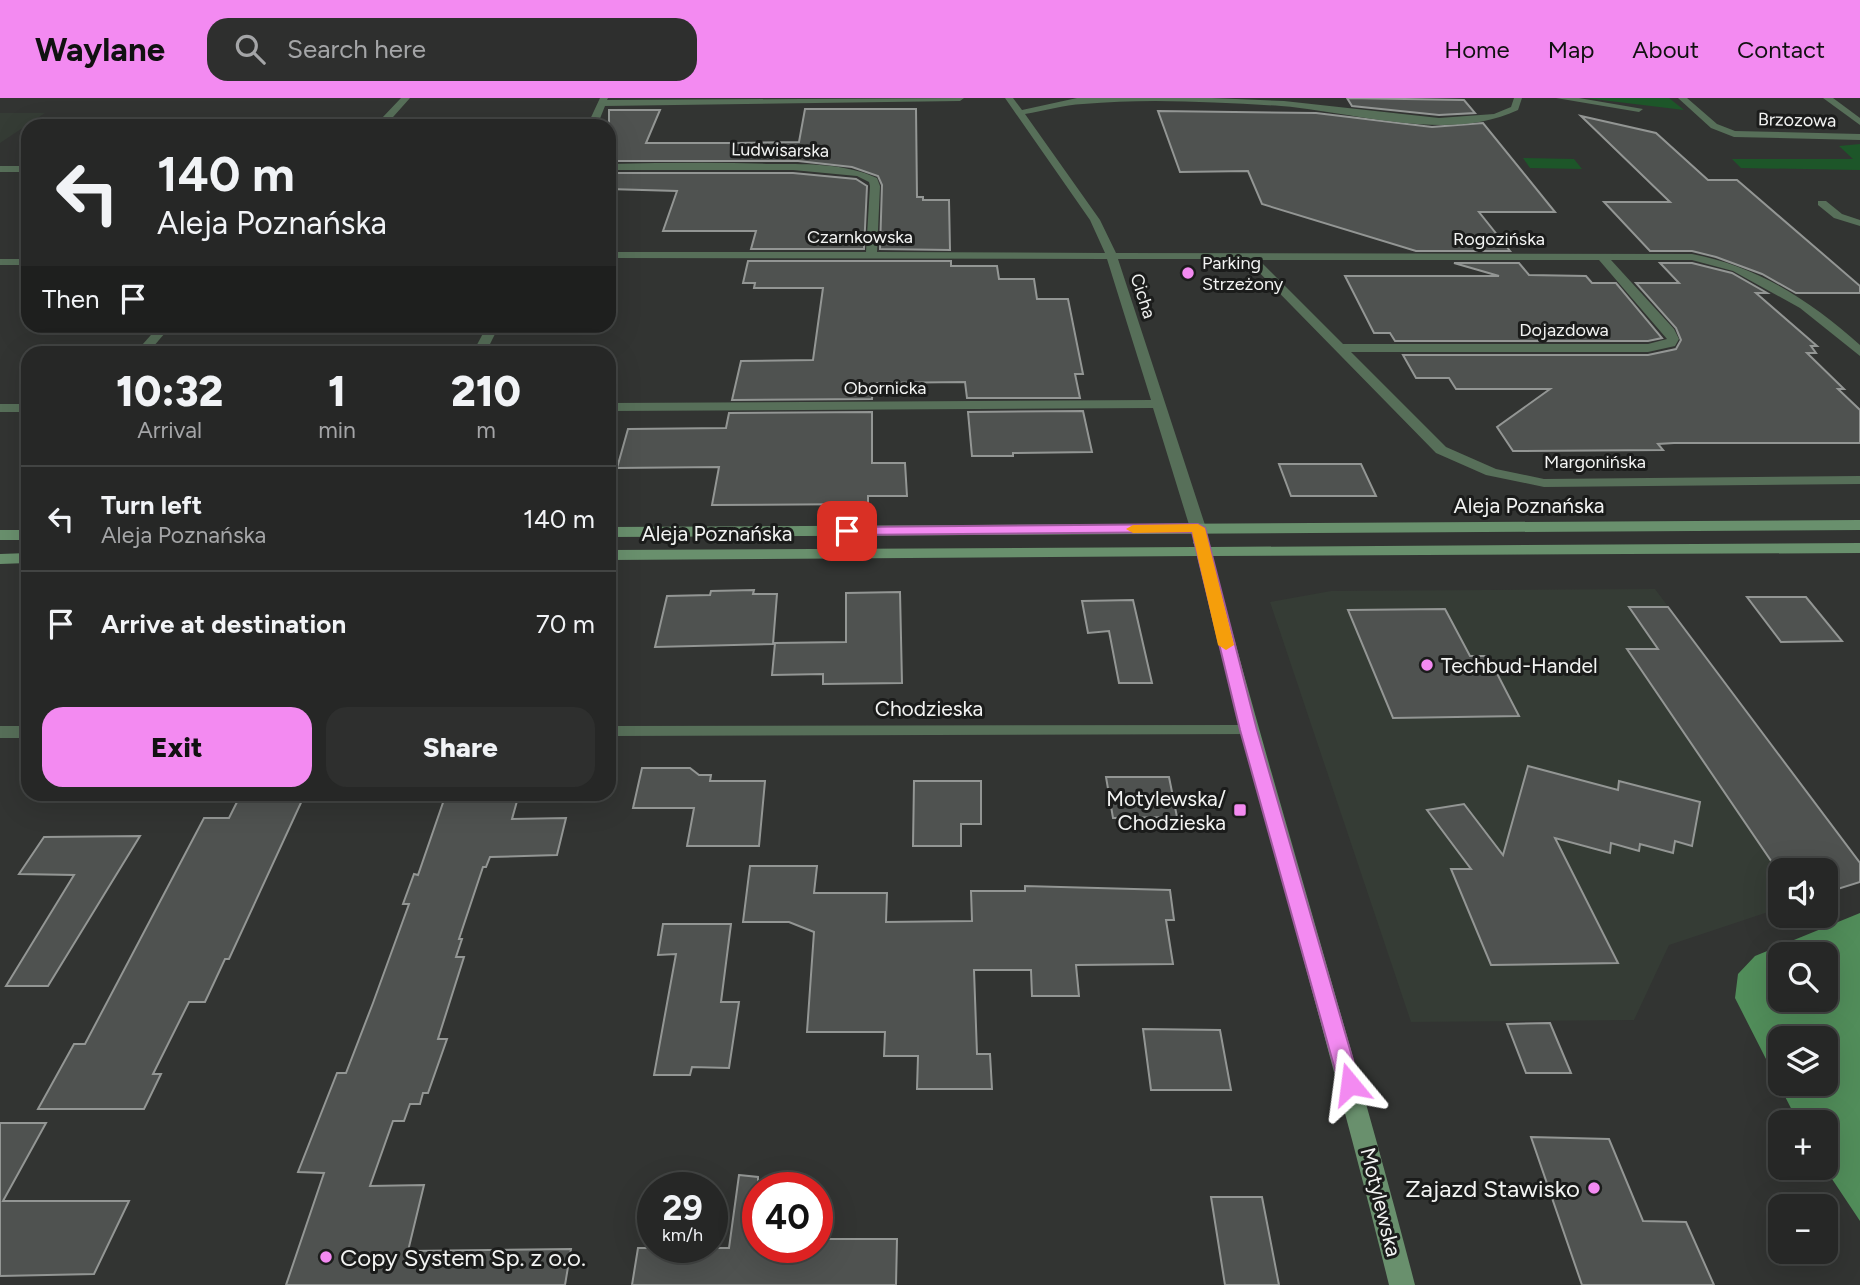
<!DOCTYPE html>
<meta charset="utf-8">
<style>
:root{--surface:#262726;--page:#2e2f2e;--text:#f1f3f6;--muted:#a4a5a7;--line:#424443;--accent:#f38af1}
body{margin:0;font-family:Figtree,sans-serif;background:var(--page);color:var(--text);height:100vh;display:flex;flex-direction:column;font-size:26px;white-space:nowrap}
*{box-sizing:border-box;margin:0}
p{font-size:23px;color:var(--muted)}
.icon{flex:none;width:38px;height:38px;fill:none;stroke:currentColor;stroke-width:2;stroke-linecap:round;stroke-linejoin:round}
.map{position:relative;flex:1;overflow:hidden}
.details{position:absolute;left:21px;top:248px;width:595px;height:455px;display:flex;flex-direction:column;background:var(--surface);border-radius:21px;box-shadow:0 7px 28px #0002,0 0 0 2px var(--line)}
.details>*{flex:none}
.guide{position:absolute;left:21px;top:21px;width:595px;height:214px;border-radius:21px;box-shadow:0 7px 28px #0002,0 0 0 2px var(--line);background:#262726;color:var(--text);overflow:hidden}
.buttons{position:absolute;left:1768px;top:760px;display:grid;gap:14px}
.buttons a{display:grid;place-items:center;width:70px;height:70px;border-radius:14px;background:var(--surface);box-shadow:0 7px 28px #0002,0 0 0 2px var(--line);font-size:35px}
.speed{position:absolute;left:637px;top:1074px;display:flex;gap:14px;font-size:35px;font-weight:700;text-align:center}
.speed>*{display:grid;place-content:center;width:91px;height:91px;border-radius:50%;background:var(--surface);box-shadow:0 7px 28px #0002,0 0 0 2px var(--line);line-height:1}
.speed small{font-size:18px;font-weight:400}
.speed .limit{border:10px solid #d22;background:#fff;color:#111}
.pin{position:absolute;display:grid;place-items:center;width:60px;height:60px;color:#fff;margin:-30px;border-radius:14px;box-shadow:0 4px 10px #0006}
.me{position:absolute;width:77px;margin:-38px;rotate:344deg;stroke-linejoin:round;filter:drop-shadow(0 0 5px #0008)}
.turn{display:flex;align-items:center;gap:24px;height:147px;padding:0 21px;font-size:32px}
.turn .icon{width:91px;height:91px;stroke-width:2.5}
.turn b{display:block;font-size:49px;line-height:60px}
.then{display:flex;align-items:center;height:66px;padding:0 21px;background:#0003;gap:14px;font-size:26px}
.eta{display:flex;justify-content:space-evenly;align-items:center;height:119px;text-align:center}
.eta b{font-size:42px;font-weight:800;line-height:49px}
.cta{display:flex;gap:14px;margin-top:auto;padding:14px 21px}
.cta a{flex:1;height:80px;border-radius:21px;background:var(--accent);color:#111;font-size:28px;font-weight:800;line-height:80px;text-align:center}
.cta a+a{background:var(--page);color:var(--text)}
ul{padding:0;list-style:none}
li{display:flex;align-items:center;gap:21px;height:105px;padding:0 21px;border-top:2px solid var(--line)}
li div{flex:1}
li b{display:block;font-size:26px}
li em{font-style:normal}
header{display:flex;align-items:center;gap:42px;box-sizing:border-box;height:98px;padding:0 35px;background:var(--accent);color:#111}
header strong{font-size:33px}
nav{display:flex;gap:38px;margin-inline-start:auto;font-size:24px}
.search{width:490px;height:63px;background:var(--page);display:flex;align-items:center;gap:18px;box-sizing:border-box;padding:0 24px;border-radius:21px;color:var(--muted);font-size:26px}
.map>svg:first-child{display:block}
</style>
<header>
<strong>Waylane</strong>
<div class="search"><svg class="icon" aria-label="search" viewBox="0 0 24 24"><circle cx="10" cy="10" r="6"/><path d="M15 15l6 6"/></svg>Search here</div>
<nav><a>Home</a><a>Map</a><a>About</a><a>Contact</a></nav>
</header>
<div class="map">
<svg width="1860" height="1187" viewBox="0 0 1860 1187">
<rect width="100%" height="100%" fill="#323432"/>
<g fill="#353c35">
<path d="M0,15H45L0,45Z"/>
<path d="M1655,491L1860,765V784L1825,795V772H1780V810L1669,847L1634,922L1411,924L1270,504L1331,493Z"/>
</g>
<g fill="#1d5629">
<path d="M1585,0H1669L1684,12Z"/>
<path d="M1860,46V72L1741,70L1732,61H1853L1839,48Z"/>
<path d="M1523,60L1574,61L1582,71L1530,70Z"/>
</g>
<path fill="#518d5a" fill-rule="evenodd" d="M1860,815V1123L1824,1069L1825,1024H1798L1735,900L1738,876L1755,858ZM1780,856H1825V901H1780ZM1780,940H1825V985H1780Z"/>
<g fill="#4f5250" stroke="#939694" stroke-width="2">
<path d="M1347,0L1464,2L1475,15L1439,17L1352,8Z"/>
<path d="M805,11H916L917,99H923V102H949L950,152L880,151L882,87L878,78L852,69L798,63H609V12H660L646,45H737L799,44Z"/>
<path d="M1158,13L1316,15L1432,29L1483,25L1555,114H1479L1510,153H1416L1262,106L1248,73L1180,74Z"/>
<path d="M1581,18L1656,35L1708,82H1737L1860,188V195H1796L1762,176L1716,159L1692,153H1650L1604,104H1670Z"/>
<path d="M609,75H793L856,81L867,88L864,151H751L756,133H663L677,93L609,91Z"/>
<path d="M748,163H951V168H997L999,181H1034L1037,201H1068L1083,276H1075L1080,300H967L965,284L873,285L872,301L732,302L741,263L813,262L823,190H754L755,185H743Z"/>
<path d="M1454,165H1519L1529,177L1586,178L1592,185H1616L1662,240L1648,243H1395L1390,235H1374L1345,178H1499Z"/>
<path d="M1660,165H1692L1732,175L1767,195H1756L1817,248H1811L1816,255H1807L1844,291H1838L1860,312V345H1674L1658,346L1663,352L1513,353L1497,329L1550,291H1456L1449,280H1416L1403,257H1648L1676,251L1681,242L1676,230L1636,185H1679Z"/>
<path d="M1083,313L1092,354L1013,355V358H972L968,314Z"/>
<path d="M872,314V365H905L907,398H868V406L712,407L719,369L617,370L628,331L726,330L729,315Z"/>
<path d="M1279,366H1361L1376,398H1291Z"/>
<path d="M754,492L753,496H777L773,546L655,549L667,498L710,497L711,493Z"/>
<path d="M900,494L902,585L823,586V576L772,577L775,545L846,544V495Z"/>
<path d="M1747,499H1806L1842,543L1781,544Z"/>
<path d="M1133,502L1152,585H1119L1109,533L1088,535L1082,503Z"/>
<path d="M1629,509H1668L1860,765V784L1825,795V772H1780V776L1627,551H1658Z"/>
<path d="M1445,511L1470,558H1488L1519,618L1393,620L1348,512Z"/>
<path d="M1528,668L1618,692L1619,683L1700,704L1692,748L1675,743L1673,755L1640,746L1639,753L1611,745L1610,755L1555,740L1618,865L1491,867L1451,771H1471L1427,712L1464,706L1503,757Z"/>
<path d="M642,670H690L699,677H711L710,683H765L759,748H687L694,710H633Z"/>
<path d="M1106,679H1169L1177,719L1113,720Z"/>
<path d="M914,683H981V726H961V748H913Z"/>
<path d="M245,696H305L229,861H225L205,904H189L153,976H161L144,1011H38L74,946H85L204,720H229L239,700Z"/>
<path d="M446,696H519L512,721L566,720L557,757L490,759L486,769H483L459,841H462L456,859H464L438,941H447L428,995H423L420,1006H410L404,1023H393L370,1088L424,1087L408,1153L571,1151L565,1187H286L324,1075L298,1074L337,975H346L373,905L409,806H403L414,776L418,777Z"/>
<path d="M140,738L48,888H6L74,777L19,776L44,739Z"/>
<path d="M750,768H817L814,795H887L886,824L972,823L971,793H1025V788L1170,792L1174,822H1166L1173,866L1076,867L1079,898H1032L1031,872H974L977,956H990L992,991H917L918,958H884L885,934H807L814,834L789,824H743Z"/>
<path d="M663,826H731L721,904H739L729,970L692,969L690,977H654L676,856L658,857Z"/>
<path d="M1550,925L1571,975H1526L1507,926Z"/>
<path d="M1143,931L1220,932L1231,992H1151Z"/>
<path d="M0,1025H46L3,1103H129L94,1176L0,1178Z"/>
<path d="M1531,1039L1609,1041L1643,1123L1686,1124L1714,1187H1582Z"/>
<path d="M739,1077L758,1079V1150H817V1141H897L896,1187H632L638,1150H729Z"/>
<path d="M1211,1099H1262L1279,1187H1225Z"/>
</g>
<g fill="none" stroke-linecap="round" stroke-linejoin="round">
<g fill="#576f59" fill-rule="evenodd">
<path d="M401,0H410L385,28H375L377,26L239,28L264,22L382,20Z"/>
<path d="M600,0H608L607,2L964,0L960,3L605,8L597,28H587Z"/>
<path d="M1005,0H1013L1022,12L1077,0H1212L1284,3L1439,20L1494,16L1511,9L1514,0H1522L1518,12C1448,45 1355,14 1281,8C1216,4 1148,0 1083,6C1064,7 1044,13 1025,16L1100,122L1116,155L1692,156C1757,168 1811,203 1860,247V258L1800,210L1733,173L1692,162H1611L1674,231L1679,241L1675,248L1648,254H1351L1446,349L1496,371L1544,381L1860,378V386L1544,389L1486,377L1436,355L1246,161H1118L1206,430L1198,435L1190,430L1153,310L609,313V305L1151,302L1107,161L609,160V154H866L870,88L869,84L857,78L793,72H609V66C663,65 717,64 771,66C806,66 844,65 877,80L880,88L877,154L1105,155L1090,122ZM1259,162H1599L1667,241L1648,246H1343Z"/>
<path d="M1556,0H1579L1643,11L1639,14Z"/>
<path d="M1678,0H1687L1717,26L1735,33L1860,36V42L1734,39L1711,30Z"/>
<path d="M1823,0H1833L1860,20V27Z"/>
<rect x="0" y="68" width="28" height="6"/>
<path d="M1818,103H1826L1842,116L1860,122V128L1834,120L1818,107Z"/>
<rect x="0" y="161" width="28" height="6"/>
<path d="M159,228H171L147,256H134Z"/>
<path d="M487,228H499L485,256H472Z"/>
<rect x="0" y="306" width="28" height="8"/>
<path d="M1249,627L1258,632L1255,636L609,638V628Z"/>
<rect x="0" y="628" width="28" height="12"/>
</g>
<g fill="#69906d" fill-rule="evenodd">
<path d="M1860,422V432L609,439V429Z"/>
<rect x="0" y="432" width="28" height="10"/>
<path d="M1201,439L1206,441L1210,449L1860,445V455L1212,458C1276,702 1352,943 1415,1187H1389C1329,943 1257,702 1197,458L609,462V452L1195,449L1193,444Z"/>
<path d="M28,455V465L0,466V456Z"/>
</g>
</g>
<path fill="#f38af1" stroke="#9e5a9d" stroke-width="2" d="M1198,426L1205,430L1257,632L1360,986L1357,991L1350,994L1342,991L1339,986L1240,632L1192,434L847,437L840,433L847,429Z"/>
<path fill="#f59e0b" d="M1198,426L1205,430L1234,547L1226,552L1218,547L1192,434L1133,435L1126,431L1133,427Z"/>
<g fill="#f38af1" stroke="#1b1c1b" stroke-width="2.5">
<circle cx="1188" cy="175" r="7"/>
<circle cx="1427" cy="567" r="7"/>
<rect x="1233" y="705" width="14" height="14" rx="3.5"/>
<circle cx="1594" cy="1090" r="7"/>
<circle cx="326" cy="1159" r="7"/>
</g>
<g text-anchor="middle" dominant-baseline="central" stroke-width="6" stroke-linejoin="round" paint-order="stroke">
<g font-size="18" fill="#f2f3f2" stroke="#1b1c1b">
<text transform="translate(1797 22) rotate(1)">Brzozowa</text>
<text transform="translate(780 52) rotate(1)">Ludwisarska</text>
<text x="860" y="139">Czarnkowska</text>
<text x="1499" y="141">Rogozińska</text>
<text transform="translate(1143 198) rotate(72)">Cicha</text>
<text x="1564" y="232">Dojazdowa</text>
<text x="885" y="290">Obornicka</text>
<text x="1595" y="364">Margonińska</text>
</g>
<g font-size="18" fill="#f2f3f2" stroke="#1b1c1b" text-anchor="start">
<text x="1202" y="165">Parking<tspan x="1202" dy="21">Strzeżony</tspan></text>
</g>
<g font-size="21" fill="#f2f3f2" stroke="#1b1c1b">
<text x="1529" y="407">Aleja Poznańska</text>
<text x="717" y="435">Aleja Poznańska</text>
<text x="929" y="610">Chodzieska</text>
<text transform="translate(1381 1104) rotate(76)">Motylewska</text>
</g>
<g font-size="21" fill="#f2f3f2" stroke="#1b1c1b" text-anchor="start">
<text x="1441" y="567">Techbud-Handel</text>
<text x="1226" y="700" text-anchor="end">Motylewska/<tspan x="1226" dy="24">Chodzieska</tspan></text>
</g>
<g font-size="24" fill="#f2f3f2" stroke="#1b1c1b" text-anchor="end">
<text x="1580" y="1090">Zajazd Stawisko</text>
<text x="340" y="1159" text-anchor="start">Copy System Sp. z o.o.</text>
</g>
</g>
</svg>
<div class="buttons">
<a><svg class="icon" aria-label="sound" viewBox="0 0 24 24"><path d="M4 9h4l5-4v14l-5-4H4zM17 9q2 3 0 6"/></svg></a>
<a><svg class="icon" aria-label="search" viewBox="0 0 24 24"><circle cx="10" cy="10" r="6"/><path d="M15 15l6 6"/></svg></a>
<a><svg class="icon" aria-label="layers" viewBox="0 0 24 24"><path d="M12 4l9 5-9 5-9-5zM3 14l9 5 9-5"/></svg></a>
<a>+</a>
<a>−</a>
</div>
<div class="speed"><div>29<small>km/h</small></div><div class="limit">40</div></div>
<div class="pin" style="left:847px;top:433px;background:#d93025"><svg class="icon" aria-label="arrive" viewBox="0 0 24 24"><path d="M6 21V4h12l-3 4 3 4H6"/></svg></div>
<svg class="me" style="left:1350px;top:986px" viewBox="-20 -20 40 40"><path d="M0-17L14 15 0 8-14 15z" fill="#f38af1" stroke="#fff" stroke-width="4"/></svg>
<div class="guide">
<div class="turn"><svg class="icon" aria-label="left" viewBox="0 0 24 24"><path d="M17 20v-9H6M10 6l-5 5 5 5"/></svg><div><b>140 m</b>Aleja Poznańska</div></div>
<div class="then">Then<svg class="icon" aria-label="arrive" viewBox="0 0 24 24"><path d="M6 21V4h12l-3 4 3 4H6"/></svg></div>
</div>
<section class="details">
<div class="eta">
<div><b>10:32</b><p>Arrival</p></div>
<div><b>1</b><p>min</p></div>
<div><b>210</b><p>m</p></div>
</div>
<ul>
<li><svg class="icon" aria-label="left" viewBox="0 0 24 24"><path d="M17 20v-9H6M10 6l-5 5 5 5"/></svg><div><b>Turn left</b><p>Aleja Poznańska</p></div><em>140 m</em></li>
<li><svg class="icon" aria-label="arrive" viewBox="0 0 24 24"><path d="M6 21V4h12l-3 4 3 4H6"/></svg><div><b>Arrive at destination</b></div><em>70 m</em></li>
</ul>
<div class="cta"><a>Exit</a><a>Share</a></div>
</section>
</div>
